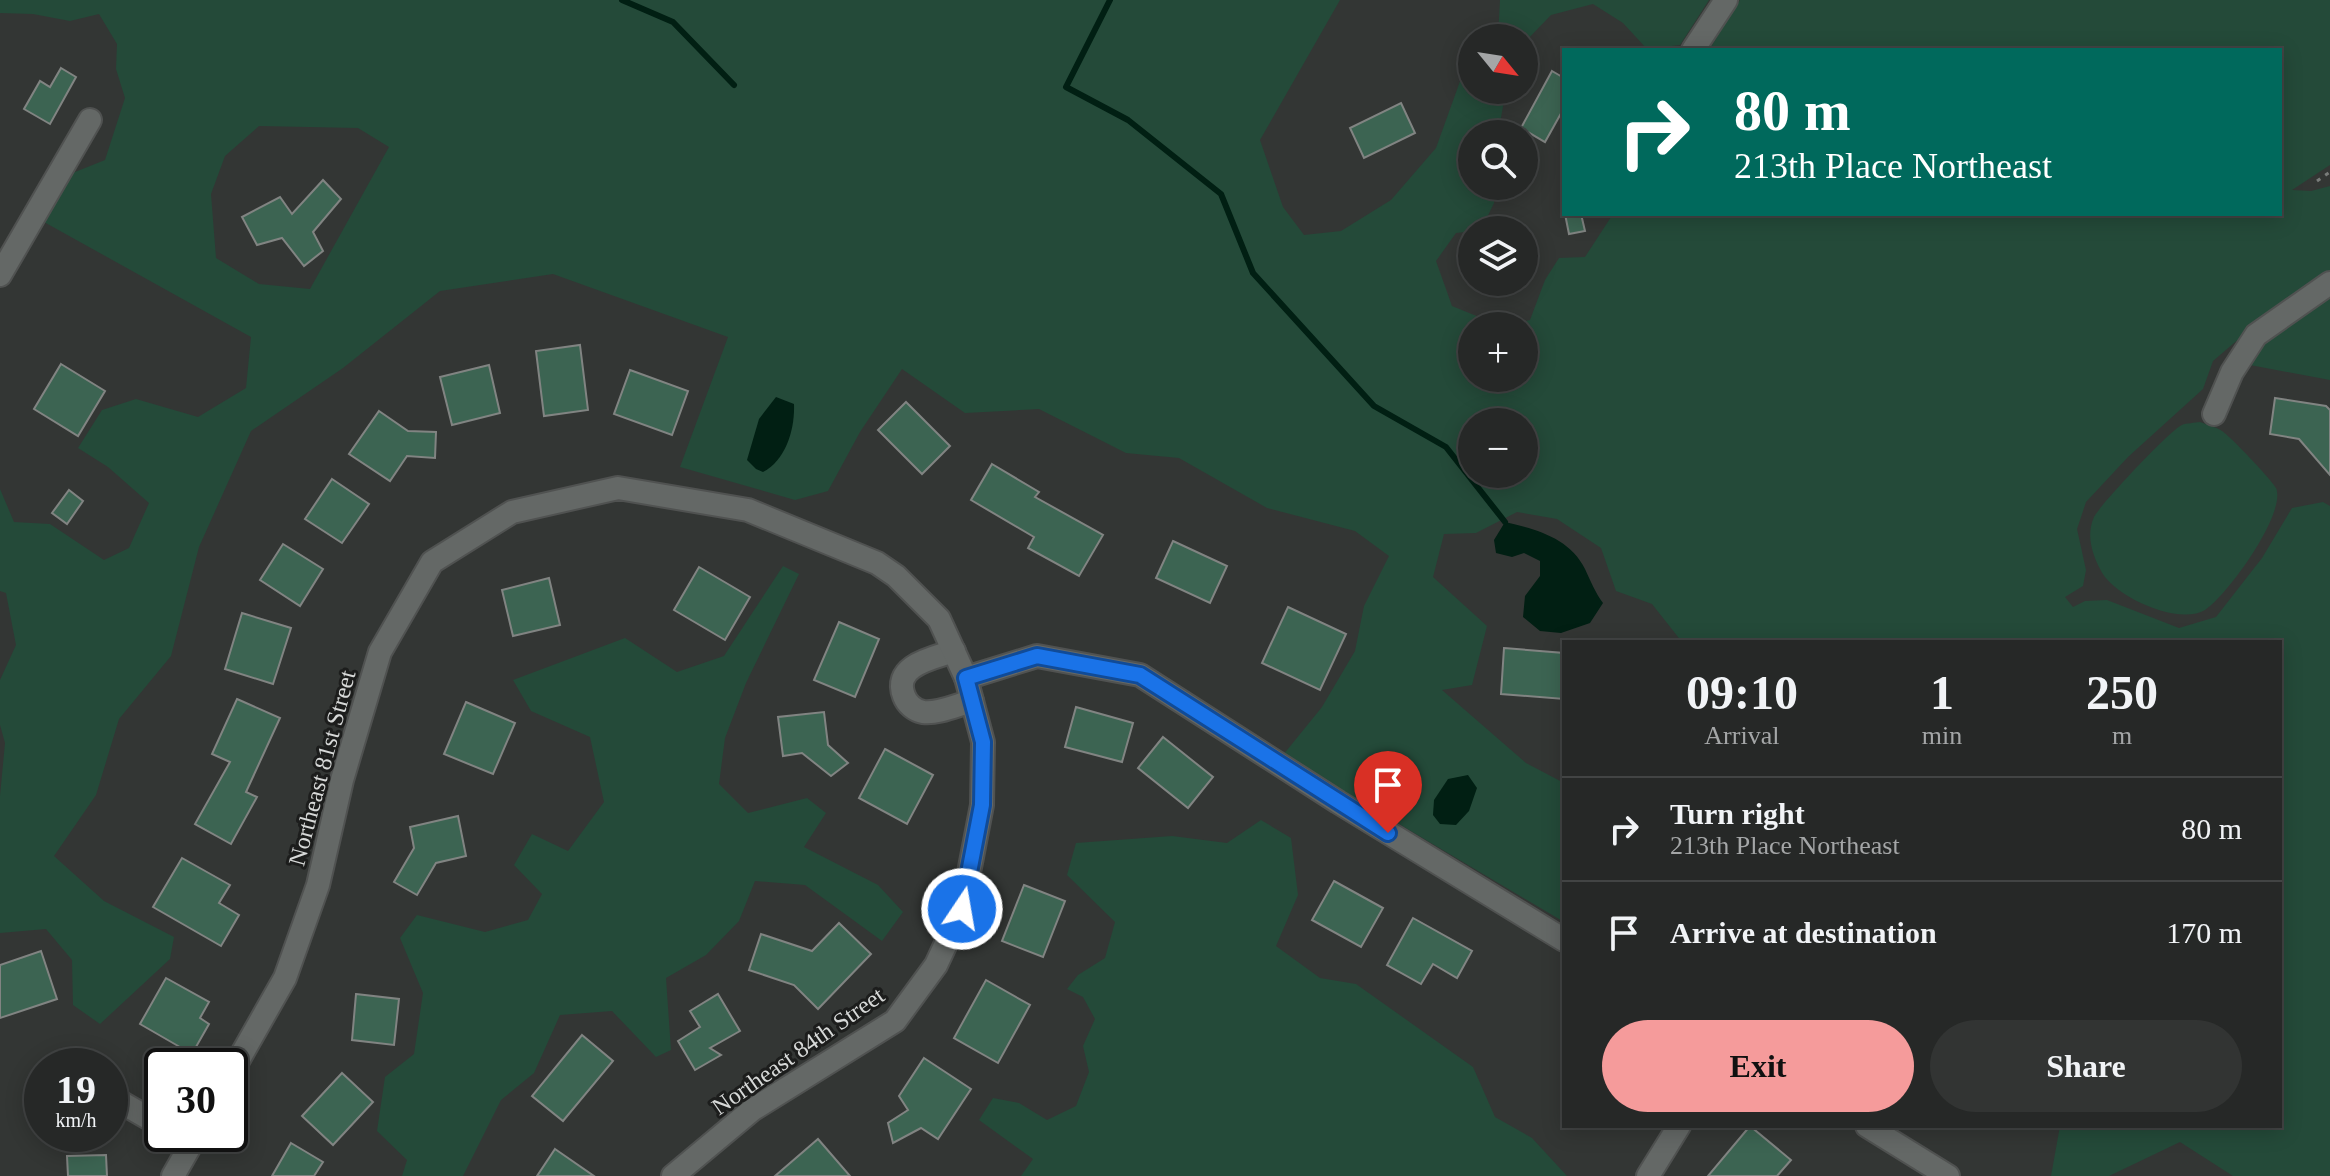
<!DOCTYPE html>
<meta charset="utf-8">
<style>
:root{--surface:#262827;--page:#323433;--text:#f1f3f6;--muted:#a4a6a7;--line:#424444;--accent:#f59b9b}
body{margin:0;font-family:"Times New Roman",serif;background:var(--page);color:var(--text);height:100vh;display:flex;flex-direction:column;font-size:30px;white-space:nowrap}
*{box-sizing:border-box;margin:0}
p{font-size:26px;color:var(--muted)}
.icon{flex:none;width:44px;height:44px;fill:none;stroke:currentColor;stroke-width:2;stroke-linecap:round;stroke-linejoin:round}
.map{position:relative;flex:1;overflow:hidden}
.drawer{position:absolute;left:1562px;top:640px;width:720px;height:488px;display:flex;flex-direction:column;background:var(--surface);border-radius:0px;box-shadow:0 4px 20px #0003,0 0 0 2px var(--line)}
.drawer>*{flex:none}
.banner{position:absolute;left:1562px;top:48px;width:720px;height:168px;border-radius:0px;box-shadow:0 4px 20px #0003,0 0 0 2px var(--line);background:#00695c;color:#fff;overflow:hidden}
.needle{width:52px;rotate:120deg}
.controls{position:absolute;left:1458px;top:24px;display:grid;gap:16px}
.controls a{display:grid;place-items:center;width:80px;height:80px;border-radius:50%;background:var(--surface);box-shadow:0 4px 20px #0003,0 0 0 2px var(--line);font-size:40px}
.speed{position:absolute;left:24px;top:1048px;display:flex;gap:16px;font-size:40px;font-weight:700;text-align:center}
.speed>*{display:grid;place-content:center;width:104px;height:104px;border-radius:50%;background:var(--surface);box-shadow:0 4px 20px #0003,0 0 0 2px var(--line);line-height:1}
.speed small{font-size:20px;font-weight:400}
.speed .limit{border:4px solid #111;border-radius:12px;background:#fff;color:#111}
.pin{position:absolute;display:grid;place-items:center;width:68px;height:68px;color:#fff;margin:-82px -34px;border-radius:50% 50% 50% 0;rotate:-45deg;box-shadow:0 0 8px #0007}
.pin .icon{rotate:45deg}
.me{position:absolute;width:88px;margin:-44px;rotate:12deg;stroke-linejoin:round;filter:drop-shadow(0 0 6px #0008)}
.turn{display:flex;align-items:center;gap:28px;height:168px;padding:0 40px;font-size:36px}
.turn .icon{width:104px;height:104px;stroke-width:2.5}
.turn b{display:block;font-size:56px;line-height:68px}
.eta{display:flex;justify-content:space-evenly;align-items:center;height:136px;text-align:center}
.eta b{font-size:48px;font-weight:700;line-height:56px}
.action{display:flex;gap:16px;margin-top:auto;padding:16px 40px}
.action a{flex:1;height:92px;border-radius:48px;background:var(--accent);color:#111;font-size:32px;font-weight:700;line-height:92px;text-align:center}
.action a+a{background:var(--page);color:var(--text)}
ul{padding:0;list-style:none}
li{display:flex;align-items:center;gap:24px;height:104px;padding:0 40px;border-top:2px solid var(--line)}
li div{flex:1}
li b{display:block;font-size:30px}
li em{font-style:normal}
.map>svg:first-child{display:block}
</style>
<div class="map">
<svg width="2330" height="1176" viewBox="0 0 2330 1176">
<rect width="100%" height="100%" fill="#333634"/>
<g fill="#244a39" fill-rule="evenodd">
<path d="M0,0H1340L1260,140L1283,207L1304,235L1341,231L1391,200L1436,148L1463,73L1472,64V90H1506L1498,134H1472V186H1494V203L1481,230L1456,233L1436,261L1452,306L1501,326H1472V378H1524V326H1507L1530,320L1545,280L1559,258L1585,257L1613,214H2280V50H1709L1740,0H2330V165L2292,190L2311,191L2330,186V278L2248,331L2213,361L2203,389L2128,457L2086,502L2077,529L2086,570L2083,586L2065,597L2073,607L2085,601L2107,600L2179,628L2216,617L2262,558L2292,508L2323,502L2330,506V1176H2233L2180,1142L2109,1176H2051L2060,1126H2280V642H1682L1652,604L1616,591L1601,548L1557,519L1517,512L1476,533L1444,534L1433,577L1487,626L1472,685L1442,690L1526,763L1564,783V922L1283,755L1322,707L1355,651L1364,606L1389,556L1355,531L1267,508L1179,458L1126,453L1039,409L965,413L902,369L860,432L828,491L795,500L680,467L728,337L553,274L440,291L343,368L251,431L199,547L171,656L119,719L96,795L54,856L104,901L174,937L170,959L100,1024L73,1005L72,960L46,929L0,933V796L5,743L0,725V680L16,645L6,593L0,591V489L14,522L50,524L104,560L129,548L149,503L108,467L78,448L102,410L136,399L198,417L246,388L251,337L44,222L70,174L105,160L125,98L116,69L117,44L99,14L70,21L33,14L0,13ZM259,126L358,128L389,147L310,289L259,284L216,258L211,194L225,156ZM1472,422H1524V474H1472Z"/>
<path d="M1500,0H1709L1680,45L1647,49L1623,23L1593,4L1551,15L1524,43V38H1498Z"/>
<path d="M2330,293V380L2250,365L2263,340Z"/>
<path d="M2200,422C2207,425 2216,427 2222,431C2229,435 2273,481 2276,488C2287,513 2227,596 2205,610C2178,626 2112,596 2100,569C2092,553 2086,535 2094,517C2100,505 2170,430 2182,425C2186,423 2195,423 2200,422Z"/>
<path d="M783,566L799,574L746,683L725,738L719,784L748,813L807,798L826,813L804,847L878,885L903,912L882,941L805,885L755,881L739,921L706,955L666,978L671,1050L656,1057L612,1011L560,1015L534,1073L501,1100L463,1176H402L407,1160L377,1131L385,1077L414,1054L423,993L400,938L417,915L485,932L528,920L542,894L514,865L532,834L568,851L604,802L590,737L531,711L513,680L625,638L677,672L724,656Z"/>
<path d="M1261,820L1291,838L1298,895L1276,946L1320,978L1356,984L1473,1067L1495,1117L1532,1138L1567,1176H1021L1033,1159L979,1120L993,1098L1019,1103L1047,1120L1076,1106L1089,1072L1083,1046L1095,1019L1083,997L1067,989L1078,975L1105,958L1115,922L1067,875L1076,843L1172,836L1227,843Z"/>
</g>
<g fill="#011f13">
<path d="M776,397L794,404C795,429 786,460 763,472L756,469L747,460L759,419Z"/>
<path d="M1505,522C1536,529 1570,538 1585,569C1591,582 1595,592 1603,603L1590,623L1561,633L1540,631L1523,617L1525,596L1540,576V561L1524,553L1512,557L1496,553L1494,540Z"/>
<path d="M1468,775L1477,788L1469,811L1456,825L1440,824L1433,815L1434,800L1448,779Z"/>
</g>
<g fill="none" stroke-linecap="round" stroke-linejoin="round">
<g stroke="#011f13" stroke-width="6">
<path d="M622,0L673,22L734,85"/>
<path d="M1110,0L1066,87L1128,120L1221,194L1253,273L1374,406L1446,447L1505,522"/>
</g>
</g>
<g fill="#3c6452" stroke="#818482" stroke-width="2">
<path d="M61,68L76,77L50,124L24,109L40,81L50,87Z"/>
<path d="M1552,71L1564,78V108L1545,142L1521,128Z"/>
<path d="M1401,103L1415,133L1364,158L1350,128Z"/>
<path d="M323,180L341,199L313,232L323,251L304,266L282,238L257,245L242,217L280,197L292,214Z"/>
<path d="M1565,214H1581L1585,231L1569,234Z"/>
<path d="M580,345L588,410L544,416L536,351Z"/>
<path d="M61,364L105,391L78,436L34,409Z"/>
<path d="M489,365L500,413L452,425L440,377Z"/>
<path d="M630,370L688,391L672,435L614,414Z"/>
<path d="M2275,398L2326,406L2330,410V475L2299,439L2270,434Z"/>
<path d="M906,402L950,446L922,474L878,430Z"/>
<path d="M379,411L408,431L436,432L435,458L407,456L390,481L349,454Z"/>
<path d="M992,464L1039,492L1035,497L1103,535L1079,576L1028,548L1034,537L971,500Z"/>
<path d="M332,479L369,504L342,543L305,519Z"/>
<path d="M69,490L83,501L67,524L52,513Z"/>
<path d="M1173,541L1227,566L1210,603L1156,578Z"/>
<path d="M283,544L323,569L300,606L260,580Z"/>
<path d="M699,567L750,597L725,640L674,610Z"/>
<path d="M549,578L560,625L513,636L502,590Z"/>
<path d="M1288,607L1346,634L1320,690L1262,663Z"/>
<path d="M242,613L291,628L273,684L225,669Z"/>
<path d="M839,622L879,639L855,697L814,680Z"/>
<path d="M1504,648L1564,653V699L1501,694Z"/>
<path d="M237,699L280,718L246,792L257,797L231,844L195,824L230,762L212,754Z"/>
<path d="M466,702L515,723L493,774L444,754Z"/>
<path d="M1076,707L1133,723L1122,762L1065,747Z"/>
<path d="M824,712L828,745L848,763L831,776L802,753L783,756L778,717Z"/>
<path d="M1163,737L1213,777L1188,808L1138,768Z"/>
<path d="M885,749L933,775L907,824L859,798Z"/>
<path d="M458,816L466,856L436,863L417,895L394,882L414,848L410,827Z"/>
<path d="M182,858L230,885L219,903L239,915L221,946L153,907Z"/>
<path d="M1334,881L1383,908L1361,947L1312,920Z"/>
<path d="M1024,885L1065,901L1043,957L1002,941Z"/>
<path d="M1413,918L1472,951L1457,978L1433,964L1421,984L1387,965Z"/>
<path d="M839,923L871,954L818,1009L794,985L749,970L761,934L812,951Z"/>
<path d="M41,951L57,999L0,1018V965Z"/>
<path d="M166,978L209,1002L200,1018L209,1024L192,1054L140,1024Z"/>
<path d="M986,980L1030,1005L998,1063L954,1038Z"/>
<path d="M356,994L399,999L394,1045L352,1040Z"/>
<path d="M718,994L740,1031L710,1048L721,1055L695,1070L678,1041L700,1027L690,1011Z"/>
<path d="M582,1035L613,1061L563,1121L532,1096Z"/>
<path d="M924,1058L971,1089L938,1139L921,1128L893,1143L888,1123L908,1110L899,1096Z"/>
<path d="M342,1073L373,1102L333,1145L302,1116Z"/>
<path d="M1750,1126L1791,1160L1777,1176H1708Z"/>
<path d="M818,1139L850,1176H775Z"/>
<path d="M291,1143L323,1162L314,1176H272Z"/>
<path d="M555,1149L594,1176H537Z"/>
<path d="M106,1155L107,1176H68L67,1156Z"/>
</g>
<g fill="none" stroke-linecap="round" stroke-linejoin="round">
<g stroke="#505251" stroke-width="26">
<g id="minor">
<path d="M1693,50L1726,0"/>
<path d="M0,275L90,120"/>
<path d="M2214,414L2232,372L2256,335L2330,283"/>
<path d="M954,651C934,658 892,665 904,696C907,704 914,710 923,712C938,714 957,705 972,701"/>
<path d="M230,1075L285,978L318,885L342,780L380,652L432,562L512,512L618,488L748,510L877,563L896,576L939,619L966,678L1037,656L1140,675L1338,802L1564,940"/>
<path d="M110,1096L162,1126"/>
<path d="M1867,1126L1948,1176"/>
<path d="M173,1176L197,1134"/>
<path d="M673,1176L752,1110L895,1021L936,965L962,909L982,805L983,742L966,678"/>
<path d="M1648,1176L1679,1126"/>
</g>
</g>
<path stroke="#797c7a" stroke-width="3" stroke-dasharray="4 6" stroke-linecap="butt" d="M2317,181L2330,172"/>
<use href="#minor" stroke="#646866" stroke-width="22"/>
</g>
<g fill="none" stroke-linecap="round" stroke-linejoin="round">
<g stroke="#114b97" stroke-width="20">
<path id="route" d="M962,909L982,805L983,742L966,678L1037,656L1140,675L1388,833"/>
</g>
<use href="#route" stroke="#1a73e8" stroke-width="14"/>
</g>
<g text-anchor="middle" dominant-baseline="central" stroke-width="6" stroke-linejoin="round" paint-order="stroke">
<g font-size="24" fill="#d7d9d8" stroke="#1c1d1c">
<text transform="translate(322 768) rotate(-75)">Northeast 81st Street</text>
<text transform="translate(798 1051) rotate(-35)">Northeast 84th Street</text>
</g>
</g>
</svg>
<div class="controls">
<a><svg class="needle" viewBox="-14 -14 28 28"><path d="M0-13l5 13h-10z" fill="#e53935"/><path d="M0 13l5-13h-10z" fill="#a4a6a7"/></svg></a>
<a><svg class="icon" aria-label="search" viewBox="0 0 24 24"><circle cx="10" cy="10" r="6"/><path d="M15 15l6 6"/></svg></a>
<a><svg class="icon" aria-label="layers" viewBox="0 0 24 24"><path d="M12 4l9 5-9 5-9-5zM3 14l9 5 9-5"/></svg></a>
<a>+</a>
<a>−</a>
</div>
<div class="speed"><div>19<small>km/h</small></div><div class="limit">30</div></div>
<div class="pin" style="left:1388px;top:833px;background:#d93025"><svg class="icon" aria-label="arrive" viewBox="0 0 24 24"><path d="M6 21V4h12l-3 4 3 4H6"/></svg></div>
<svg class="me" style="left:962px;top:909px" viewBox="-20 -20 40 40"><circle r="17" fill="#1a73e8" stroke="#fff" stroke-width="3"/><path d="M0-11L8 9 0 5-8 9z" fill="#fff"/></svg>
<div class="banner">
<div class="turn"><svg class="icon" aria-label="right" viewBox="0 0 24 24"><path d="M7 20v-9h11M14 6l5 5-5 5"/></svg><div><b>80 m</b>213th Place Northeast</div></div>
</div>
<section class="drawer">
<div class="eta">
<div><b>09:10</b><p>Arrival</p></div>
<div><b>1</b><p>min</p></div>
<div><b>250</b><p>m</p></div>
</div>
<ul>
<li><svg class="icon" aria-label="right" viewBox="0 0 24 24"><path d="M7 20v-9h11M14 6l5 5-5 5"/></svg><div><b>Turn right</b><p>213th Place Northeast</p></div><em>80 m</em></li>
<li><svg class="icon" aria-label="arrive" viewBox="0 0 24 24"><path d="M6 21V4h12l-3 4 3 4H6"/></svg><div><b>Arrive at destination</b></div><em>170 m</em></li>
</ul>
<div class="action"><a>Exit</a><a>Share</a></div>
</section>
</div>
